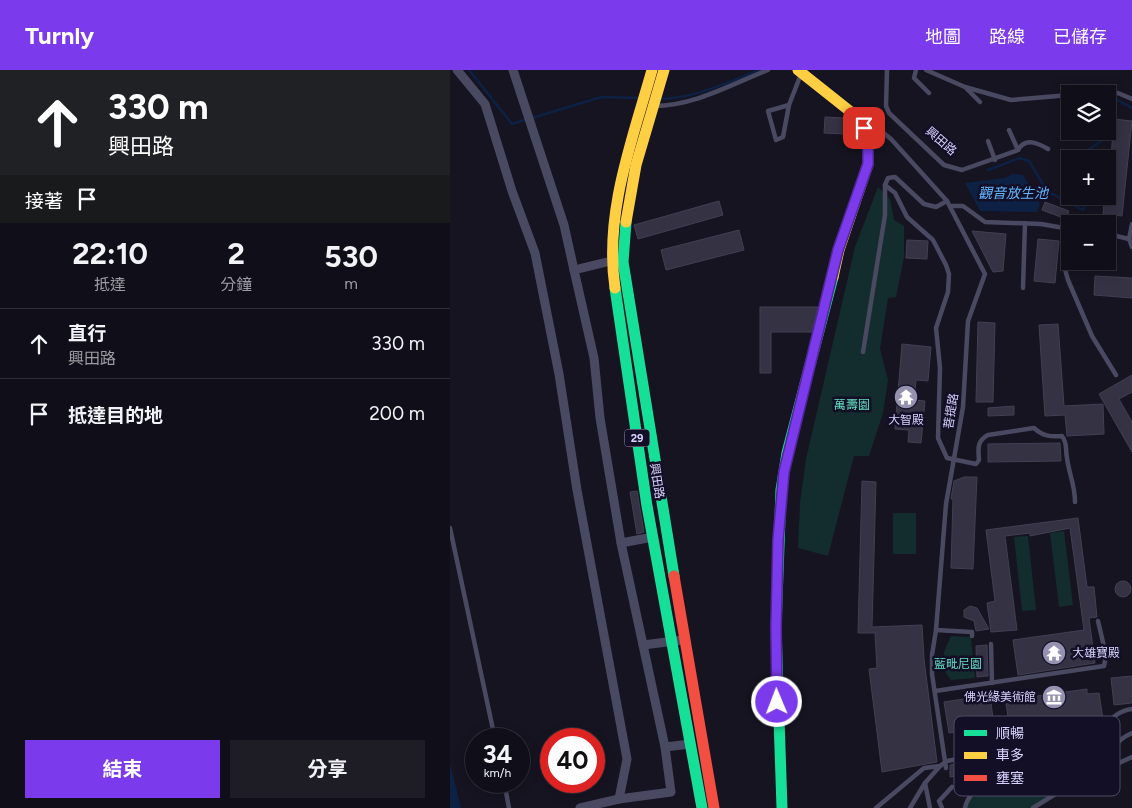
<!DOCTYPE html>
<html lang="zh-TW">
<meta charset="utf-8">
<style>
:root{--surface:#100f19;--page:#1e1d26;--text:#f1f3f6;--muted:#9c9ca2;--line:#302f38;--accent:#7c3aed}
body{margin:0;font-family:Figtree,"Noto Sans TC",sans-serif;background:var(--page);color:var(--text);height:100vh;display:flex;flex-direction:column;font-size:19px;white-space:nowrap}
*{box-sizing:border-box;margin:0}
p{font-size:16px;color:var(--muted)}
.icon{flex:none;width:28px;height:28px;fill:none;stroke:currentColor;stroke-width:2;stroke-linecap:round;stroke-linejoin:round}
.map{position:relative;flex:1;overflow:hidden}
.side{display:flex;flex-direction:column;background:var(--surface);width:450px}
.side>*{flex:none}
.banner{background:#202124;color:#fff;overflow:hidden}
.fabs{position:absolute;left:611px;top:15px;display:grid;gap:10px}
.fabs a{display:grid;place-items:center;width:55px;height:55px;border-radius:0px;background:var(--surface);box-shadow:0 2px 12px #0003,0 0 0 1px var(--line);font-size:25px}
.speed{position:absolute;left:15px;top:658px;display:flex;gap:10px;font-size:25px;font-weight:700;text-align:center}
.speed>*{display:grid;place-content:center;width:65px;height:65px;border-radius:50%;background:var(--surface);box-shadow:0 2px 12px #0003,0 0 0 1px var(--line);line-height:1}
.speed small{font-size:12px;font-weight:400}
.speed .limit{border:8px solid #d22;background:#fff;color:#111}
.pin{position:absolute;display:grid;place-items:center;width:42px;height:42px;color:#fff;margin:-21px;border-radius:10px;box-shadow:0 2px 8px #0006}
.me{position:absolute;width:55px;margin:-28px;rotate:359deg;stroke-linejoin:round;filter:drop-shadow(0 0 4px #0008)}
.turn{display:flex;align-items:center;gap:18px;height:105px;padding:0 25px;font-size:22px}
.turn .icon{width:65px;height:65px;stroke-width:2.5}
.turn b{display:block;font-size:35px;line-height:42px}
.then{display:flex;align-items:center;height:48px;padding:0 25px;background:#0003;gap:10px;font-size:19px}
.eta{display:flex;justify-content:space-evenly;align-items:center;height:85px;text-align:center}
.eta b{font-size:30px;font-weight:700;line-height:35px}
.cta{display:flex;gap:10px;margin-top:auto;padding:10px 25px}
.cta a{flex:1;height:58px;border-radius:0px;background:var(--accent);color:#fff;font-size:20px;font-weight:700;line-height:58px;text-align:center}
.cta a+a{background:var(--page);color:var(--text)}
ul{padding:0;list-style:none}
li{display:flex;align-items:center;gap:15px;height:70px;padding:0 25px;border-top:1px solid var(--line)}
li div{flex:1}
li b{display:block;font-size:19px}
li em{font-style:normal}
header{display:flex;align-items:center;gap:30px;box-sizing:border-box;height:70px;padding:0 25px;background:var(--accent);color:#fff}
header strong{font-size:24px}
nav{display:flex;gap:28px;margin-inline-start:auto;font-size:18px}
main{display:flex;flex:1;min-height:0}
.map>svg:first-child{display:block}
</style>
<header>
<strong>Turnly</strong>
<nav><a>地圖</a><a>路線</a><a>已儲存</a></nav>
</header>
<main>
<section class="side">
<div class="banner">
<div class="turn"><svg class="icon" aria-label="ahead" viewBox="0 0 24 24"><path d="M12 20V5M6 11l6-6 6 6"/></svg><div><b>330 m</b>興田路</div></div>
<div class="then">接著<svg class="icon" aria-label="arrive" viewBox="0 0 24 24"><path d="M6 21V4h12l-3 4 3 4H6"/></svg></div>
</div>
<div class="eta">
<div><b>22:10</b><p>抵達</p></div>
<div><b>2</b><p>分鐘</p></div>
<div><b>530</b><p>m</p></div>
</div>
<ul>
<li><svg class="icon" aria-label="ahead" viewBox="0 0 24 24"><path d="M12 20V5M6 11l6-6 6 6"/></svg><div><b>直行</b><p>興田路</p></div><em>330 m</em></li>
<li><svg class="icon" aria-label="arrive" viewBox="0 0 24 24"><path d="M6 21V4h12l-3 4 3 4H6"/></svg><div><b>抵達目的地</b></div><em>200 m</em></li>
</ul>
<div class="cta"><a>結束</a><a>分享</a></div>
</section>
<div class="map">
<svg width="682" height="738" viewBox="0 0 682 738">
<rect width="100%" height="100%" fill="#161421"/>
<g fill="#132c2d">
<path d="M428,117L440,129L444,150L454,156V187L446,227L438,228L430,279L438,310L433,343L419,386H404L378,486L348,478L350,433L356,389L405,177Z"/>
<rect x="443" y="443" width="23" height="41"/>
<path d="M614,461L623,535L609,537L600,463Z"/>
<path d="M578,466L586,540L572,541L564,467Z"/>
<path d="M501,566L521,567L525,608L501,610C488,595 493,582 501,566Z"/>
<path d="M571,694L590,695L618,715L580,738H516C520,716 552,702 571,694Z"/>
</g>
<g fill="#0d2144">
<path d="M563,104L573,105L590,134L587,142L530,141L515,113L555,108Z"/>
<path d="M0,693L11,738H0Z"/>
</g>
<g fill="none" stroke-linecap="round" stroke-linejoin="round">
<g stroke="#0d2144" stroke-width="2.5">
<path d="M19,0L62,54L77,49"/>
<path d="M209,29C244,29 278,12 310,0"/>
<path d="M658,29L664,28L682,38"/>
<path d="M82,48L151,27L191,28"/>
<path d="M630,89L633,84L655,68L653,61"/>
<path d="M538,100L570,88L579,91L597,121L633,140L638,129L637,126"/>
</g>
</g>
<g fill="#343243" stroke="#433f54">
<path d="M375,47L395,48L394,64L374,63Z"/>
<path d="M664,49L682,51L672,146L653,144L655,126H658Z"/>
<path d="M269,131L273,145L188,169L184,155Z"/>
<path d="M595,132L619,141L616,149L592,140Z"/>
<path d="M289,160L294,180L216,200L211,180Z"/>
<path d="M522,161L556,164L553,201L543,202Z"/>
<path d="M588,169L609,171L605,213L584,211Z"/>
<path d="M457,170L478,171L477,189L456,188Z"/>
<path d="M645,206L682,208V228L644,225Z"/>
<path d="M310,237H368L362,262H321V303H310Z"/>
<path d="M528,252L545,253L543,332H526Z"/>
<path d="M608,254L614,336L653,334L654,364L617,366L615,345L595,346L589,255Z"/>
<path d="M452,274L481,277L478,311L466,310L464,330L475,331L471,373L458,372L459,360L445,359Z"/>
<path d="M682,305V322L669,329L682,352V382L649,324Z"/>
<path d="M564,336V345L538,346V338Z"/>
<path d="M610,373L611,391L538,392V374Z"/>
<path d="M514,407H527L523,499L501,498L503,429H501L504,411Z"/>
<path d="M412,411L426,412L422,557L472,555L474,589L487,692L432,702L419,599L427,598L425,563H408Z"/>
<path d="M187,421L194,462L187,464L180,422Z"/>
<path d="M628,448L637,517H644L647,547L639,548L645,593L568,605L563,570L634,560L620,458L580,466V463L555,466L567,560L541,562L537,533L545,531L536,460Z"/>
<circle cx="673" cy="519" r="8"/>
<path d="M520,536L527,538L539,559L526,561L524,551L514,547V540Z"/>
<path d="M537,575L538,606L527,607L526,576Z"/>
<path d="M682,606V633L664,635L661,608Z"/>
<path d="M637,619V624L649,623L653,649L643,656V662L628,664L629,672L614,676H592L591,668L577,670L576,664L561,666L556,634L572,632V628Z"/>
<path d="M540,625L544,656L499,663L494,632Z"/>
<path d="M553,687L554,697L547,700L500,707V695Z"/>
</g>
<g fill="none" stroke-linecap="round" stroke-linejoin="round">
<g stroke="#4a4962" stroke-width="4.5">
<path d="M437,0L436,36L439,43L494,95L512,100L568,80C575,67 588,73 598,79"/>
<path d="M466,0L464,8L479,23"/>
<path d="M476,0L515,17L561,30L620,25"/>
<path d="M516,18L530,32"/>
<path d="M633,24L668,23L682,29"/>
<path d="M339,35L333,67L326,70L318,41L339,35L351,4"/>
<path d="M204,36C244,36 282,14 318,0"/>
<path d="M416,57L424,55L441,69L497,131L535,204L518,251L513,337L496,434L486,560L482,585V604L496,698"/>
<path d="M559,60L568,80"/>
<path d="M538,71L545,90"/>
<path d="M497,131L486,137L474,134L445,107L438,108L435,115L445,123L457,147L483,170L496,195L499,204L498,222L486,258L490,298L488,368L497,388L526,394L529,390C528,378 527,371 538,365L584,358C593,366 600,367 612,366C618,374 615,379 617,388C619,404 625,415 625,432"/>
<path d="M500,136H513L535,152L591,154L620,159"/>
<path d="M615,158L614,196L618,210L642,266L666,305"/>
<path d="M658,164L679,169L682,177"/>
<path d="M679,169L682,154"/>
<path d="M573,218L575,153"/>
<path d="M413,282L435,145V115"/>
<path d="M0,458L45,669"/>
<path d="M486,560L522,562V566"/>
<path d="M541,574L542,613"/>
<path d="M485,621L654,596L656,585L648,551"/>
<path d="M561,680L564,698"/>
<path d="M654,699C655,684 669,668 682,663"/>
<path d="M54,711L59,738"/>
<path d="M426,738L474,698L490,696L497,691C520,687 545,680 569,679C590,678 609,684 630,676C650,668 659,641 682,639"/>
<path d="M460,738L475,713"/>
<path d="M480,738L475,713L490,696"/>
<path d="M492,738L489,731L502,717"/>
<path d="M515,738C519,716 561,693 583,695C596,697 609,708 620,715"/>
<path d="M583,738L620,715L682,687"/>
</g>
<g stroke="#4a4962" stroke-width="9">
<path d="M7,0L35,34L62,121L85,183L109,304L127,420L177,689L169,729"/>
<path d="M63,0L114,155L124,200L144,288L150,348L171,473L215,677"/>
<path d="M124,200L161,191"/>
<path d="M171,473L203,467"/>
<path d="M193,575L233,570"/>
<path d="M130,738L169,729L221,722L215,677L240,674"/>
</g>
<g stroke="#16e098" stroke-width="11">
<path d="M176,152L173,192L224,506"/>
<path d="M165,218L197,436L252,738"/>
<path d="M332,738L326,558L331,420L337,383L383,207"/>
</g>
<g stroke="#ffcf43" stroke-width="11">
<path d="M348,0L411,50L418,67V94L389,180L383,207"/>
<path d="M176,152L186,95L214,0"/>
<path d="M165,218C154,143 182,71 202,0"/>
</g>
<path stroke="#f24e42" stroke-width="11" d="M224,506L264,738"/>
</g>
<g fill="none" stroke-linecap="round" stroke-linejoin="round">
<g stroke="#51269a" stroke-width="12">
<path id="route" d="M327,632L326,558L328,470L334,402L388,180L418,94V67L414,58"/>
</g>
<use href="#route" stroke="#7c3aed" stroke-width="9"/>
</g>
<defs>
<g id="temple-disc" transform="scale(1.25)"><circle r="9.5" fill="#9591b1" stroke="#130f26"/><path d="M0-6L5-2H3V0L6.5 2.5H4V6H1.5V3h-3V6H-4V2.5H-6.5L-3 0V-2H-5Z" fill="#fff"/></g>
<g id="museum-disc" transform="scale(1.25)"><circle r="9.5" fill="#9591b1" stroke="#130f26"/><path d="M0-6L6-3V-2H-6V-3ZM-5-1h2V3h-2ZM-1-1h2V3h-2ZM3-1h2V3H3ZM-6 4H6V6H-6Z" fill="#fff"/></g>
</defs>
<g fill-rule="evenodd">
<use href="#temple-disc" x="456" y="327"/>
<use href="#temple-disc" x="604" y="583"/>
<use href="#museum-disc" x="604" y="627"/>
</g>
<g text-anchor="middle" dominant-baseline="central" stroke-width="5" stroke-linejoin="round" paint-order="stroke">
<rect fill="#130f26" stroke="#9e99be" stroke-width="1" x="174.5" y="359.5" width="25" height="17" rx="4"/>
<g font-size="11" font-weight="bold" fill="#d9d4ff">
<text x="187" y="368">29</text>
</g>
<g font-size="12" fill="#d9d4ff" stroke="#130f26">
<text transform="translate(491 71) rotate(41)">興田路</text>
<text transform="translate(501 341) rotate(-81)">菩提路</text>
<text transform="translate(207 411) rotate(81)">興田路</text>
</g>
<g font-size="12" fill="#5fe0c0" stroke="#130f26">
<text x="402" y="335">萬壽園</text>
<text x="508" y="594">藍毗尼園</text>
</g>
<g font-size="12" fill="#d9d4ff" stroke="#130f26">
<text x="456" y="350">大智殿</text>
<text x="622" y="583" text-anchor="start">大雄寶殿</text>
<text x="586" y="627" text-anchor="end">佛光緣美術館</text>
</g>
<g font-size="14" font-style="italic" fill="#62b6ff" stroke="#130f26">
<text x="563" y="123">觀音放生池</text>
</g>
</g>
<rect x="504" y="646" width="166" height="80" rx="8" fill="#130f26" stroke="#4e4a67" stroke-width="1"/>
<rect x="514" y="660" width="23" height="6" fill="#16e098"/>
<rect x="514" y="682" width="23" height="7" fill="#ffcf43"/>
<rect x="514" y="705" width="23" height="6" fill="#f24e42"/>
<g font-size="14" fill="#d9d4ff">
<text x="546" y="668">順暢</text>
<text x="546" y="690">車多</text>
<text x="546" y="713">壅塞</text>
</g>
</svg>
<div class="fabs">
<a><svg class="icon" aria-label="layers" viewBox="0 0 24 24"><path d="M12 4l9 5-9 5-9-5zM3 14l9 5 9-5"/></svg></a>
<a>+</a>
<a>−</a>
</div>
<div class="speed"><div>34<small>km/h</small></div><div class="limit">40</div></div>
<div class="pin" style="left:414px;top:58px;background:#d93025"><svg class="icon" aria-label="arrive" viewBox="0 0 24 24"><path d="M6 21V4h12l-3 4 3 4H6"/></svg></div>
<svg class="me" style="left:327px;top:632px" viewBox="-20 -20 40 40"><circle r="17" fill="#7c3aed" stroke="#fff" stroke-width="3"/><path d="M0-11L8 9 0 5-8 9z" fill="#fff"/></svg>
</div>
</main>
